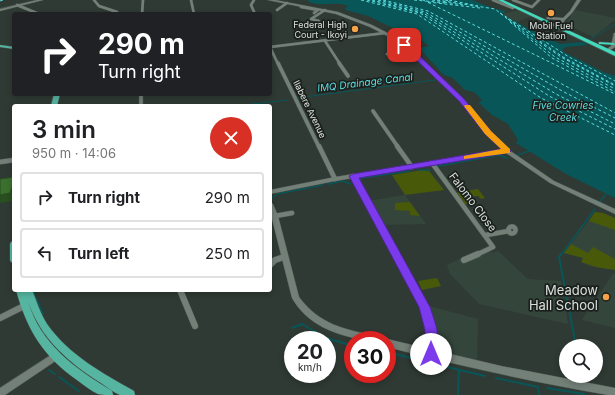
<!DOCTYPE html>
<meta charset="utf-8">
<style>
:root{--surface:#fff;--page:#f6f6f6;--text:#202124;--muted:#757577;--line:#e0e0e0}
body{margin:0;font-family:Inter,sans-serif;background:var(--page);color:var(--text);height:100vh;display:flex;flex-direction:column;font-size:15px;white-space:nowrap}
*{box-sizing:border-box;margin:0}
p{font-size:13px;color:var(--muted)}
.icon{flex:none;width:22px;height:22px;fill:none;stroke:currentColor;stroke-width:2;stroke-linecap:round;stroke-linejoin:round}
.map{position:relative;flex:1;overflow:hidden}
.side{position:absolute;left:12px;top:104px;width:260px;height:188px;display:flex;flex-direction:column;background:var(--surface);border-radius:4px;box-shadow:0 2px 6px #0003}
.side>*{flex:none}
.hud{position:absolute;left:12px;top:12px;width:260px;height:84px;border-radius:4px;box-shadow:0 2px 6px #0003;background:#202124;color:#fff;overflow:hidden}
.controls{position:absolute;left:559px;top:339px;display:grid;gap:8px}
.controls a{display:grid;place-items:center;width:44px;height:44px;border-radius:50%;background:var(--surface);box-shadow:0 2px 6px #0003;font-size:20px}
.speed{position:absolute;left:284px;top:331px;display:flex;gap:8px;font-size:20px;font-weight:700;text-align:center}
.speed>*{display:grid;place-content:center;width:52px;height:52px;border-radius:50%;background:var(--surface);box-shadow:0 2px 6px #0003;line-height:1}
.speed small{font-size:10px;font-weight:400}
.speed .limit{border:6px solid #d22;background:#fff;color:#111}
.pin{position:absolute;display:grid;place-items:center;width:34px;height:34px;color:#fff;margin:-17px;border-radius:8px;box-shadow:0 2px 6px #0006}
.me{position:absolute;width:44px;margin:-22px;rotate:0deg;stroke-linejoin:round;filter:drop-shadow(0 0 3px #0008)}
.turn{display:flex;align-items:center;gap:14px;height:84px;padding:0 20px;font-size:18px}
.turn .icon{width:52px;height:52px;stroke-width:2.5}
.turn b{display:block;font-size:28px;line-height:34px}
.round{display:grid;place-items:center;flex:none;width:42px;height:42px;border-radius:21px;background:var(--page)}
.overview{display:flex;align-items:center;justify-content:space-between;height:68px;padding:0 20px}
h1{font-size:24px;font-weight:600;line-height:30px}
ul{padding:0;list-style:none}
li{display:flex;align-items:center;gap:12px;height:50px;margin:0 8px 6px;padding:0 12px;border:2px solid var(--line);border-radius:4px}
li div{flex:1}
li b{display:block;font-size:15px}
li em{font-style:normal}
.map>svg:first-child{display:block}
</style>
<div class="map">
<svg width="615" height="395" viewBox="0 0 615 395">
<rect width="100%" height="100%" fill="#2f3a34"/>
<g fill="#34463b">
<path d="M519,10L533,16L516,22L502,14Z"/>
<path d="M575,10L615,18V20L593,37L566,24L567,21Z"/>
<path d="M405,195L426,224L381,225L368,201Z"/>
<path d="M595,212L603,213L615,218V270L590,266L581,262L583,258L564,253Z"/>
<path d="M484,248L492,253L498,251L528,279L561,281L568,324L479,304L450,274L447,265Z"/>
<path d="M613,274H615V328L582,320Z"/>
<path d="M425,305L478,319L477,364L440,356L434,349V325L432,324V321Z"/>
</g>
<g fill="#49590a">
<path d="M423,170L429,171L444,190L405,195L392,175Z"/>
<path d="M478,189L485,198L481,199L478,196L469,197L473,203L463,205L454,193Z"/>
<path d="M410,202L420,216L410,215V211L395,210V203Z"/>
<path d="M595,212L603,213L615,218V230L589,221Z"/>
<path d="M571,244L588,253L593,247L615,259V270L596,267L581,262L583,258L564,253Z"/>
<path d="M437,278L441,286L422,290L418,281Z"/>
</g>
<path fill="#085658" d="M307,0H472L495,9L507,11L501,14L533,31L541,32L537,33L560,44L582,42L588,45L565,47L562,51L603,72L615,76V198L566,174L516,143L518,140L508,124L492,115L478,102L483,101L474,92L465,90L453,78L444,75L419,48L429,46L406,29L399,31L368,16L346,10L345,8L348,6C335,0 318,9 307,0Z"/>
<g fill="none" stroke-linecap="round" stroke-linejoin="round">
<g stroke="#085658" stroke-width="1">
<path d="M584,43L615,24"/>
<path d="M296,98L435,80"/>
<path d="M235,106L287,100"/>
</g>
<g stroke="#085658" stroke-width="1.5">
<path d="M515,156L529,151"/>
<path d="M437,168L439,166L499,155L507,158"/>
<path d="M418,170H430"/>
<path d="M359,183L362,178L410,171"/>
<path d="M328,184L343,181L351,184"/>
<path d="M271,199L277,194L323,185"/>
<path d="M599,203L606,194"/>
<path d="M561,255L595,209"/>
</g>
<g stroke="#085658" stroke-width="2">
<path d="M561,254L559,257L576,346"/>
<path d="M32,290L43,314"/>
<path d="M292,328L302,324L326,338L353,346"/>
<path d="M387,352L428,362"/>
<path d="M439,365L485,376"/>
<path d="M49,370L55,374"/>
<path d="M581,376L583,383"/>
<path d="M59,377L79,391"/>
<path d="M496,378L538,387L539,395"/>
<path d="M547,388L584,394"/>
<path d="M458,395L459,370"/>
</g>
<g stroke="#5cdfe2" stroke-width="1" stroke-dasharray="3 2.5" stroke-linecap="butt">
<path d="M361,0L417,14L541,98L615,135"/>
<path d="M367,0L420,13L549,96L615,129"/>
<path d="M372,0L423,13L556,94L615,124"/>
<path d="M378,0L425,12L564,92L615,118"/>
<path d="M383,0L428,11L615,113"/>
<path d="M414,0L425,1"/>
<path d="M423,0L615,94"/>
<path d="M432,0L445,2"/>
<path d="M437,0L495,9L555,57L615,89"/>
<path d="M445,0L450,1"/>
<path d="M449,0L478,6"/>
<path d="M0,1L3,0"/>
<path d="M426,1L445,3"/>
<path d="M428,2L480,8"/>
<path d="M444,2L463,5"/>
<path d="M500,13L569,57L615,81"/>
<path d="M508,19L563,57L615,85"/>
<path d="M510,22L552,58L615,92"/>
<path d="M535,39L561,57L615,86"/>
</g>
<g stroke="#4d5751" stroke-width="3">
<g id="street-far3">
<path d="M94,0L99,6L117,12"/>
<path d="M191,0L194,14"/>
<path d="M254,0L251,5L255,14"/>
<path d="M493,0L513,8"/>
<path d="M513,0L532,7L539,0"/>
<path d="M17,5L39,14"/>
<path d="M301,7L318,10L314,13"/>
<path d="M277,10L287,3"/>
<path d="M142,14L143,0"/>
<path d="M319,21L311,19L325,10"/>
<path d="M325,41L340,64"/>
<path d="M270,47L278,64"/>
<path d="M270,47L385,33"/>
<path d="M387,54L411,51"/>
</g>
</g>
<g stroke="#4d5751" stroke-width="4.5">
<g id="street-far2">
<path d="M278,63L319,147"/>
<path d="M339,63L348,76"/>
<path d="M141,94V106"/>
<path d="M373,111L398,147"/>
</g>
</g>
<g stroke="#4d5751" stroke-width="5.5">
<g id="street-far1">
<path d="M319,146L335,179"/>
<path d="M397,146L412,167"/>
<path d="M0,162L14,160"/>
<path d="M432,163L493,247L476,255"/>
<path d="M353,176L396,255"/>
<path d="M275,216L292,213"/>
<circle cx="512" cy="230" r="3.5"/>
<path d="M486,235L509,231"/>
</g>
</g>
<g stroke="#4d5751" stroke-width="7">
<g id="street">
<path d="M396,254L425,307L431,330V355"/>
<path d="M464,260L478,254"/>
<path d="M270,265L275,260L284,257"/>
<path d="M180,290L195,326"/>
<path d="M0,318L24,306"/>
</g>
</g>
<g stroke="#4d5751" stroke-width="1">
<g id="secondary">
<path d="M37,0H43L0,11V9Z"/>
<path d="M268,0H275L338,12L372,25L399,39L463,98L490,132L509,150L554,181L615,209V214L550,183L506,153L335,181L270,194V190L335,177L503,150L486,134L459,100L397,41L370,27L336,14Z"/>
<path d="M577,0H581L572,13L564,21L565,26L562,25L560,21L561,20L548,19L546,18L548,17L563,18L570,11Z"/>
<path d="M614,33H615V47L609,51H607V49L611,46Z"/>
<path d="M270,202L273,204L278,216L299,297C320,325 344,329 376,336L379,337L380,340C374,340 367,341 361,340C356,339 351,337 346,336C324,330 304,319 292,298L270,211Z"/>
<path d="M387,339L501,366L615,388V395H608C533,382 460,366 387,347V340H385Z"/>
<path d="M54,353L57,354L58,357L57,360L5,395H0V388Z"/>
</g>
</g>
<g stroke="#4d5751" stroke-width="1">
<g id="primary">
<path d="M0,45L14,47V49L0,47Z"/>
<path d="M54,94H60L57,106H51Z"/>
<path d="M14,241V263L11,262L10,260V244L11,242Z"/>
<path d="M16,290H32C37,302 40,313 47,324C69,355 102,373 134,391L135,395C131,395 124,395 120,395C113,392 107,387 101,383C69,363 40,338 28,301C40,344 76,369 112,391L113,395C109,395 102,395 98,394C91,391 84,385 77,380C43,356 27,330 16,290Z"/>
</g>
</g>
<g stroke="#4d5751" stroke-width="1">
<g id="highway">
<path d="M498,0H503L615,52V56Z"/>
<path d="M599,42L614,43L615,45L601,44H599Z"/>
</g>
</g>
<use href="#street-far3" stroke="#738078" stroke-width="2.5"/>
<use href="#street-far2" stroke="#738078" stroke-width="3.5"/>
<use href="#street-far1" stroke="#738078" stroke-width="4.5"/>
<use href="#street" stroke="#738078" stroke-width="6"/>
<use href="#secondary" fill="#738078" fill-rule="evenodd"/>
<use href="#primary" fill="#56b5a1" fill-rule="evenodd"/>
<use href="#highway" fill="#42d9bd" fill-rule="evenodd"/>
</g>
<path fill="#294e20" d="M14,182V201L0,203V195Z"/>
<path fill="#3a6f2e" stroke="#294e20" d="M14,177V182L10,193L0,195V179Z"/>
<path fill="#7c3aed" stroke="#51269a" d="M402,43H406L463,98L491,131L511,151L507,153L359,178L430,307C435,322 443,343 436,359L431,360L427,359L425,354V330L419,307L349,176L353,174L501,149L485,134L459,101L402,46Z"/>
<path fill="#f59e0b" d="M465,105H470L491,131L510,149V153L464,159V156L501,149L485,134L464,106Z"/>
<g fill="#f6a247" stroke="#1b201d" stroke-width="1.5">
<circle cx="551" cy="13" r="4"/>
<circle cx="355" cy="29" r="4"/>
<circle cx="606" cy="297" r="4"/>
</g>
<g text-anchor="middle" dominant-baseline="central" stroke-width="3.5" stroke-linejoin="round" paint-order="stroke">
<g font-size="9" fill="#d9e0dc" stroke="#1b201d" text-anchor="end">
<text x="347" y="24">Federal High<tspan x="347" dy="10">Court - Ikoyi</tspan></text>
<text x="551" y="25" text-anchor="middle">Mobil Fuel<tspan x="551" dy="10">Station</tspan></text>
</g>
<g font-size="9" fill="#d9e0dc" stroke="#1b201d">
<text transform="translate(310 109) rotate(64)">Ilabere Avenue</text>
</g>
<g font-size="10" font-style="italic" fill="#5cdfe2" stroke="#1b201d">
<text transform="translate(365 82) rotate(-7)">IMQ Drainage Canal</text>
<text x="563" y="105">Five Cowries<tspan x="563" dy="12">Creek</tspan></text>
</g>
<g font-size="11" fill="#d9e0dc" stroke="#1b201d">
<text transform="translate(473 202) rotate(53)">Falomo Close</text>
</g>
<g font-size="13" fill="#d9e0dc" stroke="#1b201d" text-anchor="end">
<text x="598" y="290">Meadow<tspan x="598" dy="15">Hall School</tspan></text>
</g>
</g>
</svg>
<div class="controls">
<a><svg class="icon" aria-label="search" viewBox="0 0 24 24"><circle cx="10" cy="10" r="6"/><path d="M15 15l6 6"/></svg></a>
</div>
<div class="speed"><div>20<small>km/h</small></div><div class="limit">30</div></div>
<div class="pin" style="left:404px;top:45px;background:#d93025"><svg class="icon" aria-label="arrive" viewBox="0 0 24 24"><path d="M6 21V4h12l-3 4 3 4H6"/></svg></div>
<svg class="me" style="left:431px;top:354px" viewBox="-20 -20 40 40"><circle r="19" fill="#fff"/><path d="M0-13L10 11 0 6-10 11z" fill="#7c3aed"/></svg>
<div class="hud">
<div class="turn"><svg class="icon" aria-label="right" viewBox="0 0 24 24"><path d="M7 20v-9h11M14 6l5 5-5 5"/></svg><div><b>290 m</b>Turn right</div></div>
</div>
<section class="side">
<div class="overview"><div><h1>3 min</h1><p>950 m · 14:06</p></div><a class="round" style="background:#d93025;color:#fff"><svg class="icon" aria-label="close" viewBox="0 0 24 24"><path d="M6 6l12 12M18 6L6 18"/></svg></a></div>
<ul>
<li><svg class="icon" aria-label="right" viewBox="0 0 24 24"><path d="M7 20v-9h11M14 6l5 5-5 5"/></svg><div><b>Turn right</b></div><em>290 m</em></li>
<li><svg class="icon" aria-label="left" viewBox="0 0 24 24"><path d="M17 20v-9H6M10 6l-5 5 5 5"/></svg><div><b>Turn left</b></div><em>250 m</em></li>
</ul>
</section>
</div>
